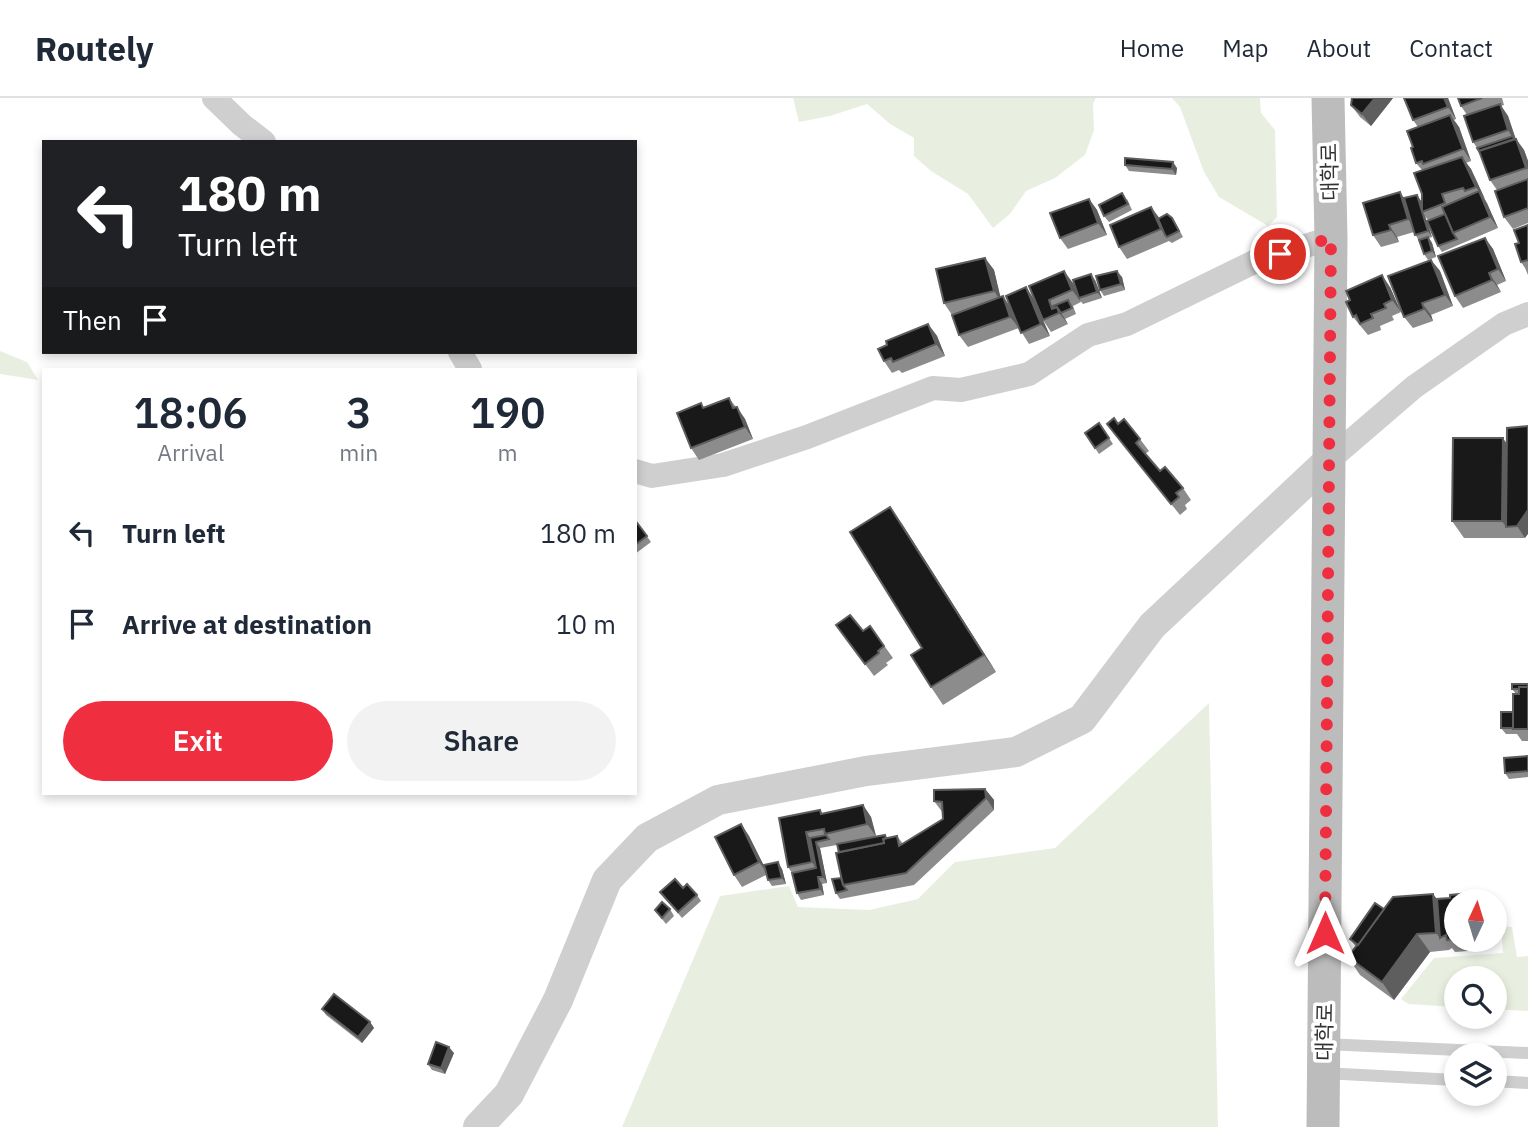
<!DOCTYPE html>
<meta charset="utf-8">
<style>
:root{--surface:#fff;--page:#f2f2f3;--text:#1f2937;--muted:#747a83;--line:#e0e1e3;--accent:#ef2f40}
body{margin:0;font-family:"IBM Plex Sans","Noto Sans KR",sans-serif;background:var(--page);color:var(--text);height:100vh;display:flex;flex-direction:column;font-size:26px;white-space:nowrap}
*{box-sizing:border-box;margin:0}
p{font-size:23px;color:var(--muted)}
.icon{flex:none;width:38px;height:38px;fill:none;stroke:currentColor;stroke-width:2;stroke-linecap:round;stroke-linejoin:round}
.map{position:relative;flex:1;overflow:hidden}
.sheet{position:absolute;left:42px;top:270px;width:595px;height:427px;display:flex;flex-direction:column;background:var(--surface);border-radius:0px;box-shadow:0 4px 10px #0003}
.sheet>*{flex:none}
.banner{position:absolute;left:42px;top:42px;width:595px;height:214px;border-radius:0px;box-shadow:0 4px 10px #0003;background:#202124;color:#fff;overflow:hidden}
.needle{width:46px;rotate:4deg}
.fabs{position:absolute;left:1444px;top:791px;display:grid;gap:14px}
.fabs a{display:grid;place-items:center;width:63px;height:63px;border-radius:50%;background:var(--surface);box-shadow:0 4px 10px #0003;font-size:35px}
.pin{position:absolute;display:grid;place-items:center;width:60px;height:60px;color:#fff;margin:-30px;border:4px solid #fff;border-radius:50%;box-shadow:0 2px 7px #0007}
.me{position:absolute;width:77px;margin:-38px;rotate:0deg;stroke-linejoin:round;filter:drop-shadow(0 0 5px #0008)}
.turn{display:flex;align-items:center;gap:24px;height:147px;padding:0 21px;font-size:32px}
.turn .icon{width:91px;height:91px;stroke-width:2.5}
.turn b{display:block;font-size:49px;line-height:60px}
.then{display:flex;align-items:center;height:66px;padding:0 21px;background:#0003;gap:14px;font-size:26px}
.eta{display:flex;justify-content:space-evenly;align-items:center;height:119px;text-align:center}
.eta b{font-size:42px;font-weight:600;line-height:49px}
.button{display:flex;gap:14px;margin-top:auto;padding:14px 21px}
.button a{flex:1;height:80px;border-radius:42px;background:var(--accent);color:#fff;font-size:28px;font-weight:600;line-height:80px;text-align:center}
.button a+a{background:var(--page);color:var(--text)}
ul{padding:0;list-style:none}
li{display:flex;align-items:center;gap:21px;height:91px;padding:0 21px}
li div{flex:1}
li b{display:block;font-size:26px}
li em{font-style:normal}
header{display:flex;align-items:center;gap:42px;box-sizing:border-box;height:98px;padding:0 35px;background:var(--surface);border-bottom:2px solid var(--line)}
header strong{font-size:33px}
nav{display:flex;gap:38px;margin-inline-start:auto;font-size:24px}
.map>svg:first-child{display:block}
</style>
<header>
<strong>Routely</strong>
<nav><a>Home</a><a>Map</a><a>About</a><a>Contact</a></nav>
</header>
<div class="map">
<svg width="1528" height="1029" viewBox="0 0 1528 1029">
<rect width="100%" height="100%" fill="#fff"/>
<g fill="#e9efe0">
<path d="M793,0H1096L1093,6L1094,32L1085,57L1055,80L1026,93L1010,116L993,130L968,96L931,73L914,58V40L890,26L867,6L830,18L799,24Z"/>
<path d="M1172,0H1260L1261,15L1275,32L1277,119L1268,128L1219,99L1204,74L1180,9Z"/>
<path d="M0,253L27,264L38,282L0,276Z"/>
<path d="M1209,605L1218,1029H622L720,798L789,788L798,809L869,812L918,801L955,764L1055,750Z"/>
<path d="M1501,828L1512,829L1517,859L1528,858V913L1495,911L1494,880H1456V909L1408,906L1401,901L1434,860L1503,855Z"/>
</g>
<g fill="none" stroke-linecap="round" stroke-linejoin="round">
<g stroke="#cfcfcf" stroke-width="12">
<path d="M1324,946L1528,955"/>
<path d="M1323,975L1456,982"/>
<path d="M1494,983L1528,985"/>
</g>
<g stroke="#cfcfcf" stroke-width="24">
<path d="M214,0L242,27L264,44"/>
<path d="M460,254L470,271"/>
<path d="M1329,362L1414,289L1504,226L1528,216"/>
<path d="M635,373L652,378L723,367L807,339L933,290L961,292L1029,276L1088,237L1127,226L1254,164L1331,140"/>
</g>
<path stroke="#cfcfcf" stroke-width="30" d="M478,1029L509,996L558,902L607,782L647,740L718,702L866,673L1016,654L1082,621L1152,528L1329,362"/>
<path stroke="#bcbcbc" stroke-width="33" d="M1323,1029L1331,140L1328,0"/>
</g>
<g fill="#8c8c8c">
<path d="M1352,0H1393L1371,28L1360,19L1351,7Z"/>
<path d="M1448,0L1456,21L1454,22L1459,29L1471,63L1466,65L1471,71L1498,130L1442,154L1438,148L1428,122L1425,118L1432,139L1429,140L1432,145L1436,159L1428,162L1424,156L1419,143L1414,134L1397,139L1399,144L1381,149L1373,137L1404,100L1417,97L1421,103L1422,108V72L1416,65L1413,49L1418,29L1413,22Z"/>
<path d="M1458,0H1502L1504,7L1501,8L1508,18L1516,41L1524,52L1528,63V125L1513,131L1504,119L1497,92L1490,82L1480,54L1473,44L1467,17L1461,8Z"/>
<path d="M1125,67L1177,70L1176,77L1129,73Z"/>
<path d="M1089,101L1097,112L1107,137L1068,151L1060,140Z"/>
<path d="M1127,101L1132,112L1109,124L1104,118Z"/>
<path d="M1151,109L1159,120L1176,126L1183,139L1172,145L1169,143L1127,161L1119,149Z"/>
<path d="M1528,127V177L1525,170L1521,164L1519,145Z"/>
<path d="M1485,140L1493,151L1506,183L1497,187L1501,194L1463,210L1455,198Z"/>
<path d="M985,160L994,172L1000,199L1010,208L1026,189L1050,238L1029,246L1019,230L968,249L959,237L952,217L944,205Z"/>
<path d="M1431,162L1440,173L1453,208L1431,217L1433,223L1413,230L1404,219Z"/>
<path d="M1122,179L1125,192L1104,198L1100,192Z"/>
<path d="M1095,182L1102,200L1083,206L1079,201L1081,204L1073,208L1076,216L1065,221L1068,226L1051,234L1043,222L1029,188L1073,185L1078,197Z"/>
<path d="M1390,189L1401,214L1392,218L1394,222L1380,228L1381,232L1368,237L1353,219Z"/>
<path d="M928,226L937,238L945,258L902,275L899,272L892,275L884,263L887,247Z"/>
<path d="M729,300L745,321L753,341L699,362L691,350L701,305L704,310Z"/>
<path d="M1099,325L1113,346L1099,356L1085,335Z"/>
<path d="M1107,326L1140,341L1149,353L1145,356L1160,373L1183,390L1191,402L1185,407L1187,411L1180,417Z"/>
<path d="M1503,340L1525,440H1464L1452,423Z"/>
<path d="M635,422L651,444L635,456Z"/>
<path d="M902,426L996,574L943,607L931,589L922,550Z"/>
<path d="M870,528L893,560L886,565L888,567L874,578L845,539L863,533Z"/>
<path d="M1528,586V643H1522L1517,636H1506L1501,630L1513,614L1516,596L1512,591Z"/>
<path d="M1528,658V679L1509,681L1505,675Z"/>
<path d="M985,691L994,702V712L914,787L840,801L836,795L841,780L837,747L820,750L827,785L822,786L824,797L801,802L797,795L792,775L788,769L779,720L820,712L823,716L863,707L871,719L876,738L885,737L887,740L897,738L903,746L943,721V715L934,703Z"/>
<path d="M741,726L749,738L765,770L782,771L786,786L772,788L768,782L766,777L742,789L734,777Z"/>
<path d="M683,790L697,797L701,803L682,820L660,794Z"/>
<path d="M1433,796L1437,801L1456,803V842H1493L1480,843L1481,852L1455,854L1452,850L1449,852L1430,854L1394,902L1360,877L1348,859L1356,849L1350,841L1384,811Z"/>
<path d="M670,811L674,818L666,826L655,812Z"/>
<path d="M322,911L370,924L374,930L362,945L326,917Z"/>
<path d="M454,955L445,976L432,972L428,966Z"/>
</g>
<g fill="#5e5e5e">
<path d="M1375,0H1393L1371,28L1362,16Z"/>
<path d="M1444,0H1448L1456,21L1448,9Z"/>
<path d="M1500,6L1508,18L1518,49L1508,32Z"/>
<path d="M1450,17L1459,29L1471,63L1463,51Z"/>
<path d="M1516,41L1524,52L1528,63V72Z"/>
<path d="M1462,59L1471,71L1485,101L1476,89Z"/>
<path d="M1173,64L1177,70L1176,77L1172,71Z"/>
<path d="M1479,93L1487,105L1498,130L1490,119Z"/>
<path d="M1400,94L1408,106L1416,133L1408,121Z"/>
<path d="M1417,97L1421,103L1424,113L1422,114L1425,118L1432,139L1428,133Z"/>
<path d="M1089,101L1097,112L1107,137L1098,125Z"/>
<path d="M1151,109L1160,121L1165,137L1161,131Z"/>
<path d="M1389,127L1397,139L1399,144L1391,132Z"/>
<path d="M1428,139L1432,145L1436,159L1432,153Z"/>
<path d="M1485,140L1493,151L1506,183L1498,171Z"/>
<path d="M985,160L994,172L1002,205L994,193Z"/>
<path d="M1431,162L1440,173L1453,208L1445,197Z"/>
<path d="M1064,173L1073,185L1081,204L1072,192Z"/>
<path d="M1117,173L1122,179L1125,192L1121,186Z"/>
<path d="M1489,175L1497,187L1501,194L1492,182Z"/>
<path d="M1091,176L1095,182L1102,200L1097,194Z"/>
<path d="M1382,177L1390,189L1401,214L1392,202Z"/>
<path d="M1026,189L1034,201L1050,238L1041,226Z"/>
<path d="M1003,198L1011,210L1019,230L1010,219Z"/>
<path d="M1422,205L1431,217L1433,223L1424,211Z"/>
<path d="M1057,209L1065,221L1068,226L1059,215Z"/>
<path d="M928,226L937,238L945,258L936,246Z"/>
<path d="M737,309L745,321L753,341L745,329Z"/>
<path d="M1503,340L1515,358L1506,429L1502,423Z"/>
<path d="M890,409L902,426L996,574L984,557Z"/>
<path d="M1528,412V436L1525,440L1517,428Z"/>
<path d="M985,691L994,702V712L986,700Z"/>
<path d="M863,707L871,719L876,738L867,726Z"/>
<path d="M741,726L749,738L768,776L759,764Z"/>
<path d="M806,734L814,746L820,776L812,764Z"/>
<path d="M816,744L820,750L827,785L823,779Z"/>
<path d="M778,764L782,771L786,786L782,780Z"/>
<path d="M818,779L822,786L824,797L820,791Z"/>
<path d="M1433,796L1445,813L1446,837L1440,840L1436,835Z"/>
<path d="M1417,836L1430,854L1394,902L1382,884Z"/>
<path d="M1474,842L1480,843L1481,852Z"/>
<path d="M370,924L374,930L362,945L358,939Z"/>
<path d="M449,949L454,955L445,976L441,970Z"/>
</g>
<g fill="#191919" stroke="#5e5e5e" stroke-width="2">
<path d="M1352,0H1375L1362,16L1351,7Z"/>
<path d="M1404,0H1444L1448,9L1413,22Z"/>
<path d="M1458,0H1482L1461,8Z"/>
<path d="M1500,6L1508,32L1473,44L1464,18Z"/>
<path d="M1450,17L1463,51L1423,66L1422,63L1416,65L1411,50L1413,49L1407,33Z"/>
<path d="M1513,38L1514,41L1479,53L1477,50Z"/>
<path d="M1516,41L1526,70L1490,82L1479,53Z"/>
<path d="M1462,59L1476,89L1465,93L1463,90L1442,96L1445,105L1422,114V96L1414,75Z"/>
<path d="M1125,60L1173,64L1172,71L1125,67Z"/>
<path d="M1528,81V110L1504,119L1495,93Z"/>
<path d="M1479,93L1490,119L1453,135L1442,109Z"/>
<path d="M1400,94L1408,121L1389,127L1391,132L1373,137L1363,105Z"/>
<path d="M1122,95L1128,106L1104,118L1099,107Z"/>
<path d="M1417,97L1428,133L1415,137L1404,100Z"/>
<path d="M1089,101L1098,125L1060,140L1050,115Z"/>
<path d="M1151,109L1161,131L1119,149L1110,127Z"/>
<path d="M1167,116L1172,120L1179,133L1167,139L1165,137L1158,121Z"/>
<path d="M1445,116L1453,135L1457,141L1438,148L1427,123Z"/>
<path d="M1528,127V162L1521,164L1515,146L1519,145L1514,132Z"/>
<path d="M1428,139L1432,153L1424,156L1419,142Z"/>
<path d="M1485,140L1498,171L1489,175L1492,182L1455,198L1438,158Z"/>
<path d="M985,160L994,193L944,205L936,171Z"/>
<path d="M1431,162L1445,197L1422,205L1424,211L1404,219L1388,178Z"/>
<path d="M1064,173L1072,192L1049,202L1052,211L1057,209L1059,215L1043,222L1029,188Z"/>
<path d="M1117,173L1121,186L1100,192L1096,178Z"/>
<path d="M1091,176L1097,194L1079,200L1073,182Z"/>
<path d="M1382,177L1392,202L1384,206L1386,210L1371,216L1373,220L1360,226L1356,217L1353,219L1346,204L1350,202L1346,193Z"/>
<path d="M1026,189L1041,226L1021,235L1006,198Z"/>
<path d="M1003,198L1010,219L959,237L952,217Z"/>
<path d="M1068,202L1072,210L1061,215L1057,209L1054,210L1053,208Z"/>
<path d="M928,226L936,246L893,264L891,260L884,263L878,251L887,247L886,243Z"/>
<path d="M729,300L733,310L737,309L745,329L691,350L677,315L701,305L703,310Z"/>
<path d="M1114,320L1118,326L1124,321L1140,341L1136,345L1160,373L1165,369L1183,390L1176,395L1179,399L1171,406L1107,326Z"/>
<path d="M1099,325L1109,340L1095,350L1085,335Z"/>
<path d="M1528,328V412L1517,428L1506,429L1507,330Z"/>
<path d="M1453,340H1503L1502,423H1452Z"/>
<path d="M890,409L984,557L931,589L911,557L922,550L850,434Z"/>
<path d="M635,422L647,438L635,447Z"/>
<path d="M850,517L863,533L870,528L884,548L878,553L879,555L865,566L836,527Z"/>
<path d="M1512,586H1528V589H1519V591H1512Z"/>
<path d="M1519,589H1528V631H1513V596H1519Z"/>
<rect x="1501" y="614" width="12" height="16"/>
<path d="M1528,658V673L1505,675L1504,660Z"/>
<path d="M985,691L986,700L906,775L843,787L836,755L884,745L883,741L897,738L899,748L943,721L942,704L934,703V692Z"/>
<path d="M863,707L867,726L825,736L824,731L806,734L812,764L788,769L779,720L820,712L821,716Z"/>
<path d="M741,726L759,764L734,777L715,739Z"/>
<path d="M826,737L829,741L816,744L823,779H818L820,791L797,795L792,775L816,770L810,740Z"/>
<path d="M885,737L886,740L883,741L884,745L839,754L837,746Z"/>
<path d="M778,764L782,780L768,782L764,767Z"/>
<path d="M841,780L843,787L847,792L836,795L832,781Z"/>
<path d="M675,781L683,790L687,786L697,797L678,814L660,794Z"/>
<path d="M1469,795L1470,803H1456V841L1447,842L1446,837L1440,840L1437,801L1450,800V797Z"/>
<path d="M1433,796L1436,835L1417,836L1382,884L1348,859L1393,799Z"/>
<rect x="1474" y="801" width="13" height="2"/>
<path d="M662,804L670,811L662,820L655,812Z"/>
<path d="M1375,805L1384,811L1358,847L1350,841Z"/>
<path d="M334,896L370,924L358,939L322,911Z"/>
<path d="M436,944L449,949L441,970L428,966Z"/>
</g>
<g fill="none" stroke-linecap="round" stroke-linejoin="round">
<path stroke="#ef2f40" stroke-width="12" stroke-dasharray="0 21.6" d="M1280,156L1331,140L1325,835"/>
</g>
<g text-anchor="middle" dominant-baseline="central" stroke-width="7" stroke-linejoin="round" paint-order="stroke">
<g font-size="21" fill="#323232" stroke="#fff">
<text transform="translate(1329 74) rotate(-91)">대학로</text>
<text transform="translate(1324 934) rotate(-89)">대학로</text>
</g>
</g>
</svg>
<div class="fabs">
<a><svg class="needle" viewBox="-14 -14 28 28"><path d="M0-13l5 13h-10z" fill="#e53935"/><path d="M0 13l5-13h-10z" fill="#747a83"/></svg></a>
<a><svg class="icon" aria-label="search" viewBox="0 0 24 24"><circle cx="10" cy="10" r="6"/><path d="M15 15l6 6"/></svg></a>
<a><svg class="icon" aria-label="layers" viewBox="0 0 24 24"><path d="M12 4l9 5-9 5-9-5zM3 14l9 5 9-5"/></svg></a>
</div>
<div class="pin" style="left:1280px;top:156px;background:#d93025"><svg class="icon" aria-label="arrive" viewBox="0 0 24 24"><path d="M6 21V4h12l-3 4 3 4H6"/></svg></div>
<svg class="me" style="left:1325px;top:835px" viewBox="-20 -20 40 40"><path d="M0-17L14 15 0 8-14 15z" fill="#ef2f40" stroke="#fff" stroke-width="4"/></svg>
<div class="banner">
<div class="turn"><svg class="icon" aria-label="left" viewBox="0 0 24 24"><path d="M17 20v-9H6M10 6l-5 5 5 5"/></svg><div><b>180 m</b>Turn left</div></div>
<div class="then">Then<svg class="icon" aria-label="arrive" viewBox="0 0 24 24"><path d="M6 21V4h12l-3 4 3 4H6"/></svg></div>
</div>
<section class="sheet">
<div class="eta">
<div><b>18:06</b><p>Arrival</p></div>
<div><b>3</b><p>min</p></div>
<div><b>190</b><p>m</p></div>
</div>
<ul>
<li><svg class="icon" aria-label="left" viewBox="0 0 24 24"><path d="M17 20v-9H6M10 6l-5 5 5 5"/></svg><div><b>Turn left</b></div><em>180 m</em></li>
<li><svg class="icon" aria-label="arrive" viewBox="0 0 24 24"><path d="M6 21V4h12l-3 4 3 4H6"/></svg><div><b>Arrive at destination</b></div><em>10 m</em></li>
</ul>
<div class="button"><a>Exit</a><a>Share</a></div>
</section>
</div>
